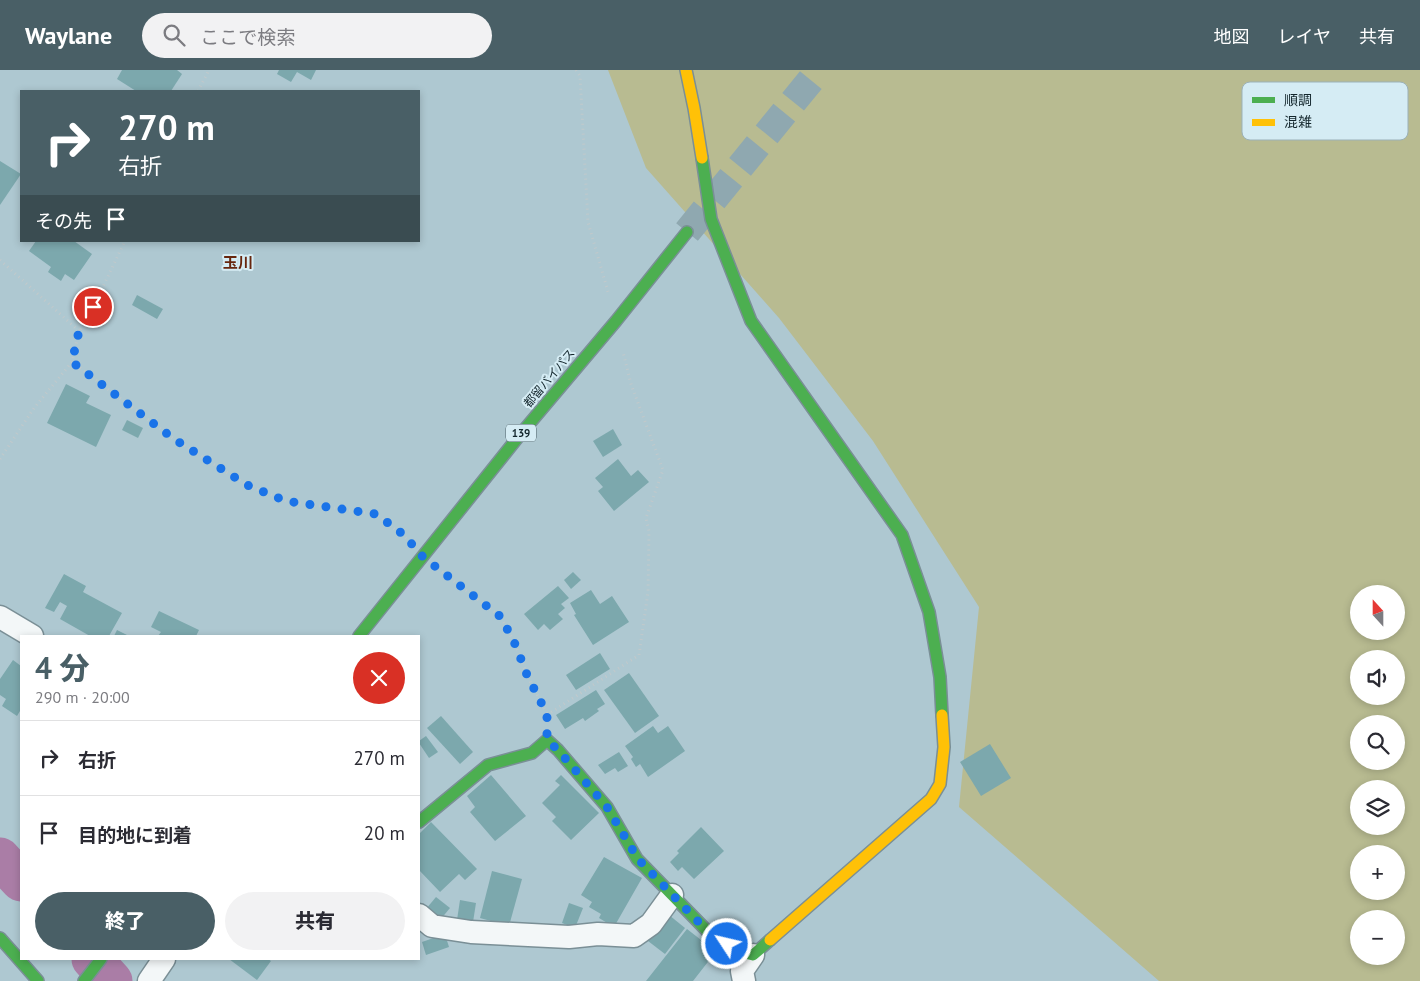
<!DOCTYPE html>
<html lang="ja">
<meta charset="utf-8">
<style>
:root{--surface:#fff;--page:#f2f2f3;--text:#2b2b33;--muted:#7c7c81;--line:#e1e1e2;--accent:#495f66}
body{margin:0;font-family:"PT Sans","Noto Sans JP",sans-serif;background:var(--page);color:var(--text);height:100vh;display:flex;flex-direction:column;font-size:19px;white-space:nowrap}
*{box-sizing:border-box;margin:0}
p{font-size:16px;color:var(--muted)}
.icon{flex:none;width:28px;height:28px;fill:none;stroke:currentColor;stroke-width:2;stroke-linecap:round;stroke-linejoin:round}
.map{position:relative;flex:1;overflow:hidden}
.side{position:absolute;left:20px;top:565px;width:400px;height:325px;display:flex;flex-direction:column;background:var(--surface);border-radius:0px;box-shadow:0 2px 8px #0003}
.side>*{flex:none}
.top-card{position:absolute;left:20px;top:20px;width:400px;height:152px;border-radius:0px;box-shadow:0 2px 8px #0003;background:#495f66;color:#fff;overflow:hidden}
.needle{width:32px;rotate:339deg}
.controls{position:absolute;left:1350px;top:515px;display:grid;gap:10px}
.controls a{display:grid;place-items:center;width:55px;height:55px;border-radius:50%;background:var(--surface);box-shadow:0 2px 8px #0003;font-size:25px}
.pin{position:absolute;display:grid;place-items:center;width:42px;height:42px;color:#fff;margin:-21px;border:2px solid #fff;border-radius:50%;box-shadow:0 1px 5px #0007}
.me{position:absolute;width:55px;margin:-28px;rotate:305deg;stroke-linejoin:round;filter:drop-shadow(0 0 4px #0008)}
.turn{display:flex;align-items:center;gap:18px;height:105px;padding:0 15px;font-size:22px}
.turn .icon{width:65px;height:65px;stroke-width:2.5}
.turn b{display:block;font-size:35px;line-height:42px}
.then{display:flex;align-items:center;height:48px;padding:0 15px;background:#0003;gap:10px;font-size:19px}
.round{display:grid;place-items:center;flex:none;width:52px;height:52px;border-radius:26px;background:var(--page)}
.summary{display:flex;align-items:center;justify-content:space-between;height:85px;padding:0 15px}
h1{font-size:30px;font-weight:800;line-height:38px;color:var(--accent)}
.cta{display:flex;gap:10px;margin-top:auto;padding:10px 15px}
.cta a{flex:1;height:58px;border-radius:30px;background:var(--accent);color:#fff;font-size:20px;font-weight:800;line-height:58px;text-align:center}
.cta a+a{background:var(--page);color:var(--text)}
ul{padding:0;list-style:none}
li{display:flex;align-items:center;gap:15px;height:75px;padding:0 15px;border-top:1px solid var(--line)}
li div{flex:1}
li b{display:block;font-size:19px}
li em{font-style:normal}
header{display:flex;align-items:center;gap:30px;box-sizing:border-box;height:70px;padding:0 25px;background:var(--accent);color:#fff}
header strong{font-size:24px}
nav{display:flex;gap:28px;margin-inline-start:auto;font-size:18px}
.search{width:350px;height:45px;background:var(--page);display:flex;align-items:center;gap:12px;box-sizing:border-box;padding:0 18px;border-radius:28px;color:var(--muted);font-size:19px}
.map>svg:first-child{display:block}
</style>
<header>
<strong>Waylane</strong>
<div class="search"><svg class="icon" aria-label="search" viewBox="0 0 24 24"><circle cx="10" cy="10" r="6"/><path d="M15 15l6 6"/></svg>ここで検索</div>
<nav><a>地図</a><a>レイヤ</a><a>共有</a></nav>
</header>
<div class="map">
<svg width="1420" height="911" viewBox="0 0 1420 911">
<rect width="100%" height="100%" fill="#aec8d1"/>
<path fill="#b8bb91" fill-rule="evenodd" d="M608,0H1420V911H1159L959,737L979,537L873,371L779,248L646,98ZM1359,524H1396V561H1359ZM1359,589H1396V626H1359ZM1359,654H1396V691H1359ZM1359,719H1396V756H1359ZM1359,784H1396V821H1359ZM1359,849H1396V886H1359Z"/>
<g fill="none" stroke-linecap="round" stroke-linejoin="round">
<g stroke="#aa7da6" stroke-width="41">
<path d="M0,788L21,811"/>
<path d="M92,889L112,911"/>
</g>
</g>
<g fill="#7ca8ad">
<path d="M122,0H177L182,4L171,21H136L117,9Z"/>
<path d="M279,0H316L311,10L297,2L291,12L277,4Z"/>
<path d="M0,91L21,104L0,135Z"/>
<path d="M36,171H74L92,184L74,210L65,204L61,211L48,202L51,197L29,181Z"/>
<path d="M137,225L163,239L157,249L132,235Z"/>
<path d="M66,314L90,326L86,333L111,345L96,377L47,353Z"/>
<path d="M127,350L143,358L138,368L122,360Z"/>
<path d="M613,359L622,375L603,387L593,371Z"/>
<path d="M618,389L631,406L638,400L649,412L614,441L598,421L603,417L595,408Z"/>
<path d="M573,502L581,510L571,519L564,510Z"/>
<path d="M64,504L86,516L83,522L122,543L109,566H90L60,549L67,536L60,532L54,542L45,538Z"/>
<path d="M558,516L569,528L561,534L565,538L558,544L563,549L550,560L544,554L538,560L524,544Z"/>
<path d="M591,520L600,534L612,526L629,552L593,575L574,545L576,544L570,533Z"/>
<path d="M159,541L199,560L196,566H158L161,562L151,557Z"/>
<path d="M117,560L129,566H114Z"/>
<path d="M600,583L610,599L576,620L566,605Z"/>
<path d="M13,590L21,596V642L20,641L17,646L2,636L6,629L0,625V609Z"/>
<path d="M629,603L659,646L635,663L604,620Z"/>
<path d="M596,620L605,634L597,639L599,641L585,651L583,648L565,659L556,645Z"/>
<path d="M441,646L473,682L460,694L427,658Z"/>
<path d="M653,656L658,663L668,656L685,681L648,707L640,694L636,697L631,689L633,687L625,676Z"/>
<path d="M426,666L438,682L429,688L419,673V671Z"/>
<path d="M990,674L1011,708L981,726L960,692Z"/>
<path d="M619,682L628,696L618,702L615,698L605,704L598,695Z"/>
<path d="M491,705L526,746L495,771L470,742L475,737L467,726Z"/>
<path d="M561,705L599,743L571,770L552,751L556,747L542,733L560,715L555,711Z"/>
<path d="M431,752L477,799L465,810L459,804L440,822L419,800V764Z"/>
<path d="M701,757L724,781L694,809L682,797L678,801L670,792L679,783L677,781Z"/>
<path d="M604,787L642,808L614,857L599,848L601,844L589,837L592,832L581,825Z"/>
<path d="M492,801L522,809L509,856L480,848Z"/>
<path d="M436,827L450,838L440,850L426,839Z"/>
<path d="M460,830L476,833L473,852L457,850Z"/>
<path d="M569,833L583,838L575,858L562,853Z"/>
<path d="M669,845L685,858L665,884L648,871Z"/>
<path d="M687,859L728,891L723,897L711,888L693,911H646Z"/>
<path d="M445,864L449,877L426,885L422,872Z"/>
<path d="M229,889H268L271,891L257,910Z"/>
</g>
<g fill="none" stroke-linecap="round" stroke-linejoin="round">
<path stroke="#8fa8b0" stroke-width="28" stroke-dasharray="28 14" stroke-linecap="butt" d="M687,162L819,0"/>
<g stroke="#7a8f96" stroke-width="25">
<g id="street">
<path d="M0,547L32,566"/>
<path d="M419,845L432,856L471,862L569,867L598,864L634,866L651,854L672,825"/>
<path d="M149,911L164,889"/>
<path d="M744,911L742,901L753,885"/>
</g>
</g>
<g stroke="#7a8f96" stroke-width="14">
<g id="fast">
<path d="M702,88L711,149L751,251L902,465L929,542L940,607L942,645"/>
<path d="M359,566L519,366L616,251L687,162"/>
<path d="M419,752L488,695L532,683L547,670L558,680L607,737L637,789L713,867L741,882L753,885L770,870"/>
<path d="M0,868L38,911"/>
<path d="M84,911L101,889"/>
</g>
</g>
<g stroke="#7a8f96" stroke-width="14">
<g id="slow">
<path d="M686,0L694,38L702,88"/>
<path d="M770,870L931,729L940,714L944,677L942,645"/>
</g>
</g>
<g stroke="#c1c9cb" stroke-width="3" stroke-dasharray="1 4" stroke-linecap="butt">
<path d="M576,0L580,6L588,152L608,222"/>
<path d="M198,21L209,0"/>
<path d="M0,190L79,261"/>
<path d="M72,292L174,369L247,415L286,431L376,444L407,469"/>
<path d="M0,389L34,338L72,292L79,261L85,254L125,171"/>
<path d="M442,502L501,547L516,576L527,605L547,644"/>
<path d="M547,645L639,585L648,522L649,461L646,448L663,400L631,314L623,282"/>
</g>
<use href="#street" stroke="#f3f7f8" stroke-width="22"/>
<use href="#fast" stroke="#4caf50" stroke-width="11"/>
<use href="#slow" stroke="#ffc107" stroke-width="11"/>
</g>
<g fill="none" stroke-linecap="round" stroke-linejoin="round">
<path stroke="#1a73e8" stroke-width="9" stroke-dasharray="0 16.2" d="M93,237L85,254L79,261L72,292L174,369L247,415L286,431L376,444L404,465L423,487L501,547L516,576L527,605L547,644V670L558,680L607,737L638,789L713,867L727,874"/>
</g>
<g text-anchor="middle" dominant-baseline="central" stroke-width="4" stroke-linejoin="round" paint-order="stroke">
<rect fill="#d5ecf4" stroke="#4d6168" stroke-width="1" x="506" y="354.5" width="30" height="17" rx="4"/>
<g font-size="11" font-weight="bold" fill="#13262c">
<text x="521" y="363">139</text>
</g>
<g font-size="12" fill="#13262c" stroke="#d5ecf4">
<text transform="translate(549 308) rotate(-50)">都留バイパス</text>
</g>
<g font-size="15" font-weight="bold" fill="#67260e" stroke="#d5ecf4">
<text x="238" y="192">玉川</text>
</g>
</g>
<rect x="1242" y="12" width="166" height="58" rx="8" fill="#d5ecf4" stroke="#9bb1b8" stroke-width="1"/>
<rect x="1252" y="27" width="23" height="6" fill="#4caf50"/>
<rect x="1252" y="49" width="23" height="7" fill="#ffc107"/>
<g font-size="14" fill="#13262c">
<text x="1284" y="35">順調</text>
<text x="1284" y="57">混雑</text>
</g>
</svg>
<div class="controls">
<a><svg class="needle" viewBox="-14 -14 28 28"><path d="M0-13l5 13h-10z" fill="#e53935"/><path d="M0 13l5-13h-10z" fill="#7c7c81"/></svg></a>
<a><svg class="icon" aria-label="sound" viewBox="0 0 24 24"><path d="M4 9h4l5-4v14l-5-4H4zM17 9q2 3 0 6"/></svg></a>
<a><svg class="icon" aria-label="search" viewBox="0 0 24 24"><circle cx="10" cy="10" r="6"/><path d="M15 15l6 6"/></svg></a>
<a><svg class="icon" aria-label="layers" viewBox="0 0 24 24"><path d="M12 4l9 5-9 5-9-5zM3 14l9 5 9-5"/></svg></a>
<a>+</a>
<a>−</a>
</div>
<div class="pin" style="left:93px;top:237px;background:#d93025"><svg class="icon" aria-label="arrive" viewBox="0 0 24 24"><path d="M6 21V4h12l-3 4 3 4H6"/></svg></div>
<svg class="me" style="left:727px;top:874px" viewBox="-20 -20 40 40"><circle r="17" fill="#1a73e8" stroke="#fff" stroke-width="3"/><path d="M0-11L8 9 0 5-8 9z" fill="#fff"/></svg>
<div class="top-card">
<div class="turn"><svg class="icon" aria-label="right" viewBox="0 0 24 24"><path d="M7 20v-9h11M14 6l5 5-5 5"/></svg><div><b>270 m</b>右折</div></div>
<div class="then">その先<svg class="icon" aria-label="arrive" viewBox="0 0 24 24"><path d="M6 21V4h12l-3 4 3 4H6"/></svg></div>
</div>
<section class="side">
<div class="summary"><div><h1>4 分</h1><p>290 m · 20:00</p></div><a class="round" style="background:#d93025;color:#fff"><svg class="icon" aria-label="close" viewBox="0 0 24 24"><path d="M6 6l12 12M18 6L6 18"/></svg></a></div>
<ul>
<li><svg class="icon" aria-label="right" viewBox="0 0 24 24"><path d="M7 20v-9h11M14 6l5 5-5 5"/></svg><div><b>右折</b></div><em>270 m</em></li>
<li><svg class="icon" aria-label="arrive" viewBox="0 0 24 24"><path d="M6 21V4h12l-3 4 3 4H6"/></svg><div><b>目的地に到着</b></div><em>20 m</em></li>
</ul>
<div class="cta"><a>終了</a><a>共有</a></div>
</section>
</div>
